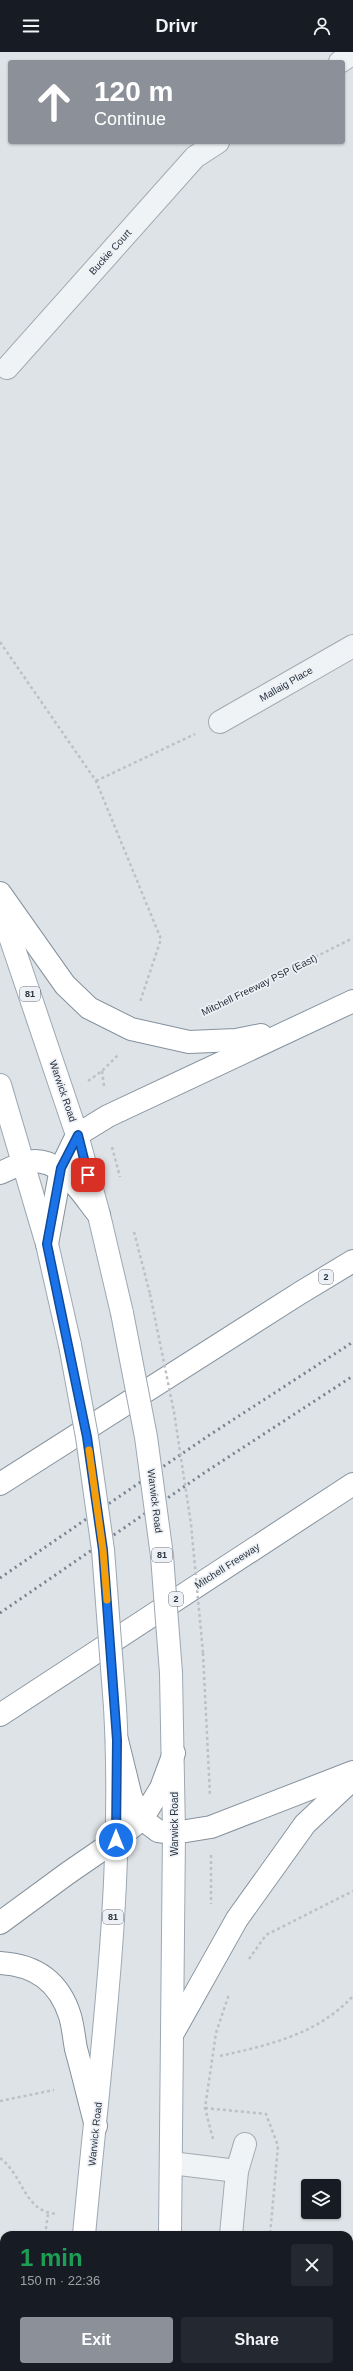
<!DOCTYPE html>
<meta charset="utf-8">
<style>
:root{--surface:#171b24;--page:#242831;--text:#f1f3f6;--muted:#9ea1a6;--accent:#8c9099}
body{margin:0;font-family:Arial,sans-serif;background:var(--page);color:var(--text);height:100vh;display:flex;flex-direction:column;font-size:15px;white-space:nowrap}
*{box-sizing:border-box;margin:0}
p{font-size:13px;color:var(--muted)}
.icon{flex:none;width:22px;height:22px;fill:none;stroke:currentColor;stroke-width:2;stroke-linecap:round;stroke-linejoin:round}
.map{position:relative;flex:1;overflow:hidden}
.details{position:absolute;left:0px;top:2179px;width:353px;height:140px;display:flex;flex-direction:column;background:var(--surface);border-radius:12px 12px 0 0;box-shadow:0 1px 3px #0004}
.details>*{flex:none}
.guide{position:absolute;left:8px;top:8px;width:337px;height:84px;border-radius:4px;box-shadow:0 1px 3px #0004;background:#8c9099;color:#fff;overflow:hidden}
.fabs{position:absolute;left:301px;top:2127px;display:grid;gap:8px}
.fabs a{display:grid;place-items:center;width:40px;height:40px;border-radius:4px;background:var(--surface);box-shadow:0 1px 3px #0004;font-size:20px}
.pin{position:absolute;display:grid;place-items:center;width:34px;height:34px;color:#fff;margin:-17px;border-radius:8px;box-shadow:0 2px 6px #0006}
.me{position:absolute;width:44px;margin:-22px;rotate:0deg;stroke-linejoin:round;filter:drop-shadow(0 0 3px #0008)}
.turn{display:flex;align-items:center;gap:14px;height:84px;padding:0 20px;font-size:18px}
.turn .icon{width:52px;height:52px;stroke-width:2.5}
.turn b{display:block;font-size:28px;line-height:34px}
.round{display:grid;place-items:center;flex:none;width:42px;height:42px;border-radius:4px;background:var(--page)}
.head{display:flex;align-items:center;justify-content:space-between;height:68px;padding:0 20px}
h1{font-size:24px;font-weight:700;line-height:30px;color:#1e9e55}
.action{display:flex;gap:8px;margin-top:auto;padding:8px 20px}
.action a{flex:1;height:46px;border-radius:4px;background:var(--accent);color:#fff;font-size:16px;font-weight:700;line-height:46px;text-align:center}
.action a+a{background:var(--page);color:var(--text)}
header{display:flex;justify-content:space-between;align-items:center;height:52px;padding:0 20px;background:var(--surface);font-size:18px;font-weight:700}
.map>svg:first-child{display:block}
</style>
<header><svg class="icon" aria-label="menu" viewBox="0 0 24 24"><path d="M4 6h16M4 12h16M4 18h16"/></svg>Drivr<svg class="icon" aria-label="person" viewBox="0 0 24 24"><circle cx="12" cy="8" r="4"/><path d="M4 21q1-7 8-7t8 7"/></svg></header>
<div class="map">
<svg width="353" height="2319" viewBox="0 0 353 2319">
<rect width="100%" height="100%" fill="#dee3e7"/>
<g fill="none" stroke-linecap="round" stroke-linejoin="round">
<g stroke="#a3aab1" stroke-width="24">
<g id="minor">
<path d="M340,10L353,1"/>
<path d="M7,316L195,105L218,90"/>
<path d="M220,670L353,594"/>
<path d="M171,2111L237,2119"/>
<path d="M231,2183L237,2119L245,2092"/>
<path d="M218,2319V2315"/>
</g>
</g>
<g stroke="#9da8b3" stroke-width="24">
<g id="primary">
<path d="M0,855L77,1083L99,1163L122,1261"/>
<path d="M0,1033L47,1192L70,1293"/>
<path d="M84,2183C100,2008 125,1832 115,1655"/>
<path d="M170,2183L174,1781L171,1621"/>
<path d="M72,2319V2315"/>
<path d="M167,2319V2315"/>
</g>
</g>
<g stroke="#85929e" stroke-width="24">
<g id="motorway">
<path d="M0,841L65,933L89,956L131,977L189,990L236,988L261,983"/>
<path d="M0,1121C7,1118 15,1114 23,1111C59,1100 80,1140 99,1163"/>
<path d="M47,1192L61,1116L77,1083L108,1064L353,949"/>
<path d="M0,1432L300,1241L353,1209"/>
<path d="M0,1663L353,1432"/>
<path d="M117,1688L131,1745L142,1767L158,1779L174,1781L211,1775L353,1720"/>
<path d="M0,1871L68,1821L116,1788L142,1767L161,1736L174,1701"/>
<path d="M0,1911C35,1913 59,1929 70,1964C73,1974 74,1986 76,1997C83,2022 89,2048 96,2074"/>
<path d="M173,1981L237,1867L305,1772L353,1727"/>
</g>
</g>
<g stroke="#bcc1c6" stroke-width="2.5" stroke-dasharray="3 3" stroke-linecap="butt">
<path d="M0,590L96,729L161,887L140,950"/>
<path d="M96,729L195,682"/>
<path d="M208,959L353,886"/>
<path d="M102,1019L104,1034"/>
<path d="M88,1029L102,1019L119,1002"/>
<path d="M112,1095L120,1125"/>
<path d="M134,1180L150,1242"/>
<path d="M203,1601L210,1744"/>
<path d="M211,1803V1852"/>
<path d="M249,1907L266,1883L353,1839"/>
<path d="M220,2004C268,1993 317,1983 353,1944"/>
<path d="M0,2049L54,2038"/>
<path d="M205,2056L266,2062L278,2094L270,2183"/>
<path d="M213,2087L205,2056L216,1981L229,1942"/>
<path d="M0,2106C25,2125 23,2160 58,2162"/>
<path d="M45,2183L48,2162"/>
<path d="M29,2319V2315"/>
<path d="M257,2319V2315"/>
</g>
<use href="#minor" stroke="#f0f3f6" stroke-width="22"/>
<use href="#primary" stroke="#fff" stroke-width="22"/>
<use href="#motorway" stroke="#fff" stroke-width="22"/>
<g stroke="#778490" stroke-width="3" stroke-dasharray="2 4" stroke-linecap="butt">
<path d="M0,1526L208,1384L353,1290"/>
<path d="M0,1561L207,1419L353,1324"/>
</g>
<g stroke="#9da8b3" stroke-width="24" stroke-linecap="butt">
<g id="primary-bridge">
<path d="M122,1261L146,1385L162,1504L171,1621"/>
<path d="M70,1293L87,1385L103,1498L115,1655"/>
</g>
</g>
<path stroke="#bcc1c6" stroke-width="2.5" stroke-dasharray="3 3" stroke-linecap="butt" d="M150,1242L174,1360L191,1472L203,1601"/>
<use href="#primary-bridge" stroke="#fff" stroke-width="22"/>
</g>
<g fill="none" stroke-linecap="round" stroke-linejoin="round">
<g stroke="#114b97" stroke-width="10">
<path id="route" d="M88,1123L78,1083L61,1116L47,1192L87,1385L103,1498L117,1688L116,1788"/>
</g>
<use href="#route" stroke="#1a73e8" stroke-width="7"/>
<path stroke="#f59e0b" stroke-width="7" d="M89,1398L103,1498L107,1548"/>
</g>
<g text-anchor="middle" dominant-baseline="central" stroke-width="3.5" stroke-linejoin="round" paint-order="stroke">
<g fill="#edf1f5" stroke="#626b75" stroke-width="1">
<rect x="20" y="935" width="20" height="14" rx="3"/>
<rect x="319" y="1218" width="14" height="14" rx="3"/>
<rect x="152" y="1496" width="20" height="14" rx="3"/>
<rect x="169" y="1540" width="14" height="14" rx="3"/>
<rect x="103" y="1858" width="20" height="14" rx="3"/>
</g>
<g font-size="9" font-weight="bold" fill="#27323e">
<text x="30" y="942">81</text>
<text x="326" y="1225">2</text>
<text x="162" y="1503">81</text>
<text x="176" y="1547">2</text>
<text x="113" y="1865">81</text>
</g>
<g font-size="10" fill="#27323e" stroke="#edf1f5">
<text transform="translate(110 200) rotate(-48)">Buckie Court</text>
<text transform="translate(286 632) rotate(-30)">Mallaig Place</text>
<text transform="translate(259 933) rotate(-26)">Mitchell Freeway PSP (East)</text>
<text transform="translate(63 1039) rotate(71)">Warwick Road</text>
<text transform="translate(155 1449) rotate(83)">Warwick Road</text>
<text transform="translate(227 1514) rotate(-33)">Mitchell Freeway</text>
<text transform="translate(174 1772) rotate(-90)">Warwick Road</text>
<text transform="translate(95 2082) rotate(-84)">Warwick Road</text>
</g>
</g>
</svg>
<div class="fabs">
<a><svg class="icon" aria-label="layers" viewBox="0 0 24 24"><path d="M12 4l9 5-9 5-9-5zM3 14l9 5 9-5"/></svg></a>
</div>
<div class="pin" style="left:88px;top:1123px;background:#d93025"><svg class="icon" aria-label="arrive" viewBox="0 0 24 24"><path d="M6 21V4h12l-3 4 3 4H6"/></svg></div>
<svg class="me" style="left:116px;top:1788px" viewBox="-20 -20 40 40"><circle r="17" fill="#1a73e8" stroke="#fff" stroke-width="3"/><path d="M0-11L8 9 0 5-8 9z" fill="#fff"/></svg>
<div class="guide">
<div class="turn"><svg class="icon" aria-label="ahead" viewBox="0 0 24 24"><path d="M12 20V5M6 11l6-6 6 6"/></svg><div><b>120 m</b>Continue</div></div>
</div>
<section class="details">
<div class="head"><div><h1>1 min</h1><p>150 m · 22:36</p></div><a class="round"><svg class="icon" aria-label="close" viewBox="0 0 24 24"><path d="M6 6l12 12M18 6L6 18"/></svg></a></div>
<div class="action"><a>Exit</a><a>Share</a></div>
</section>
</div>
